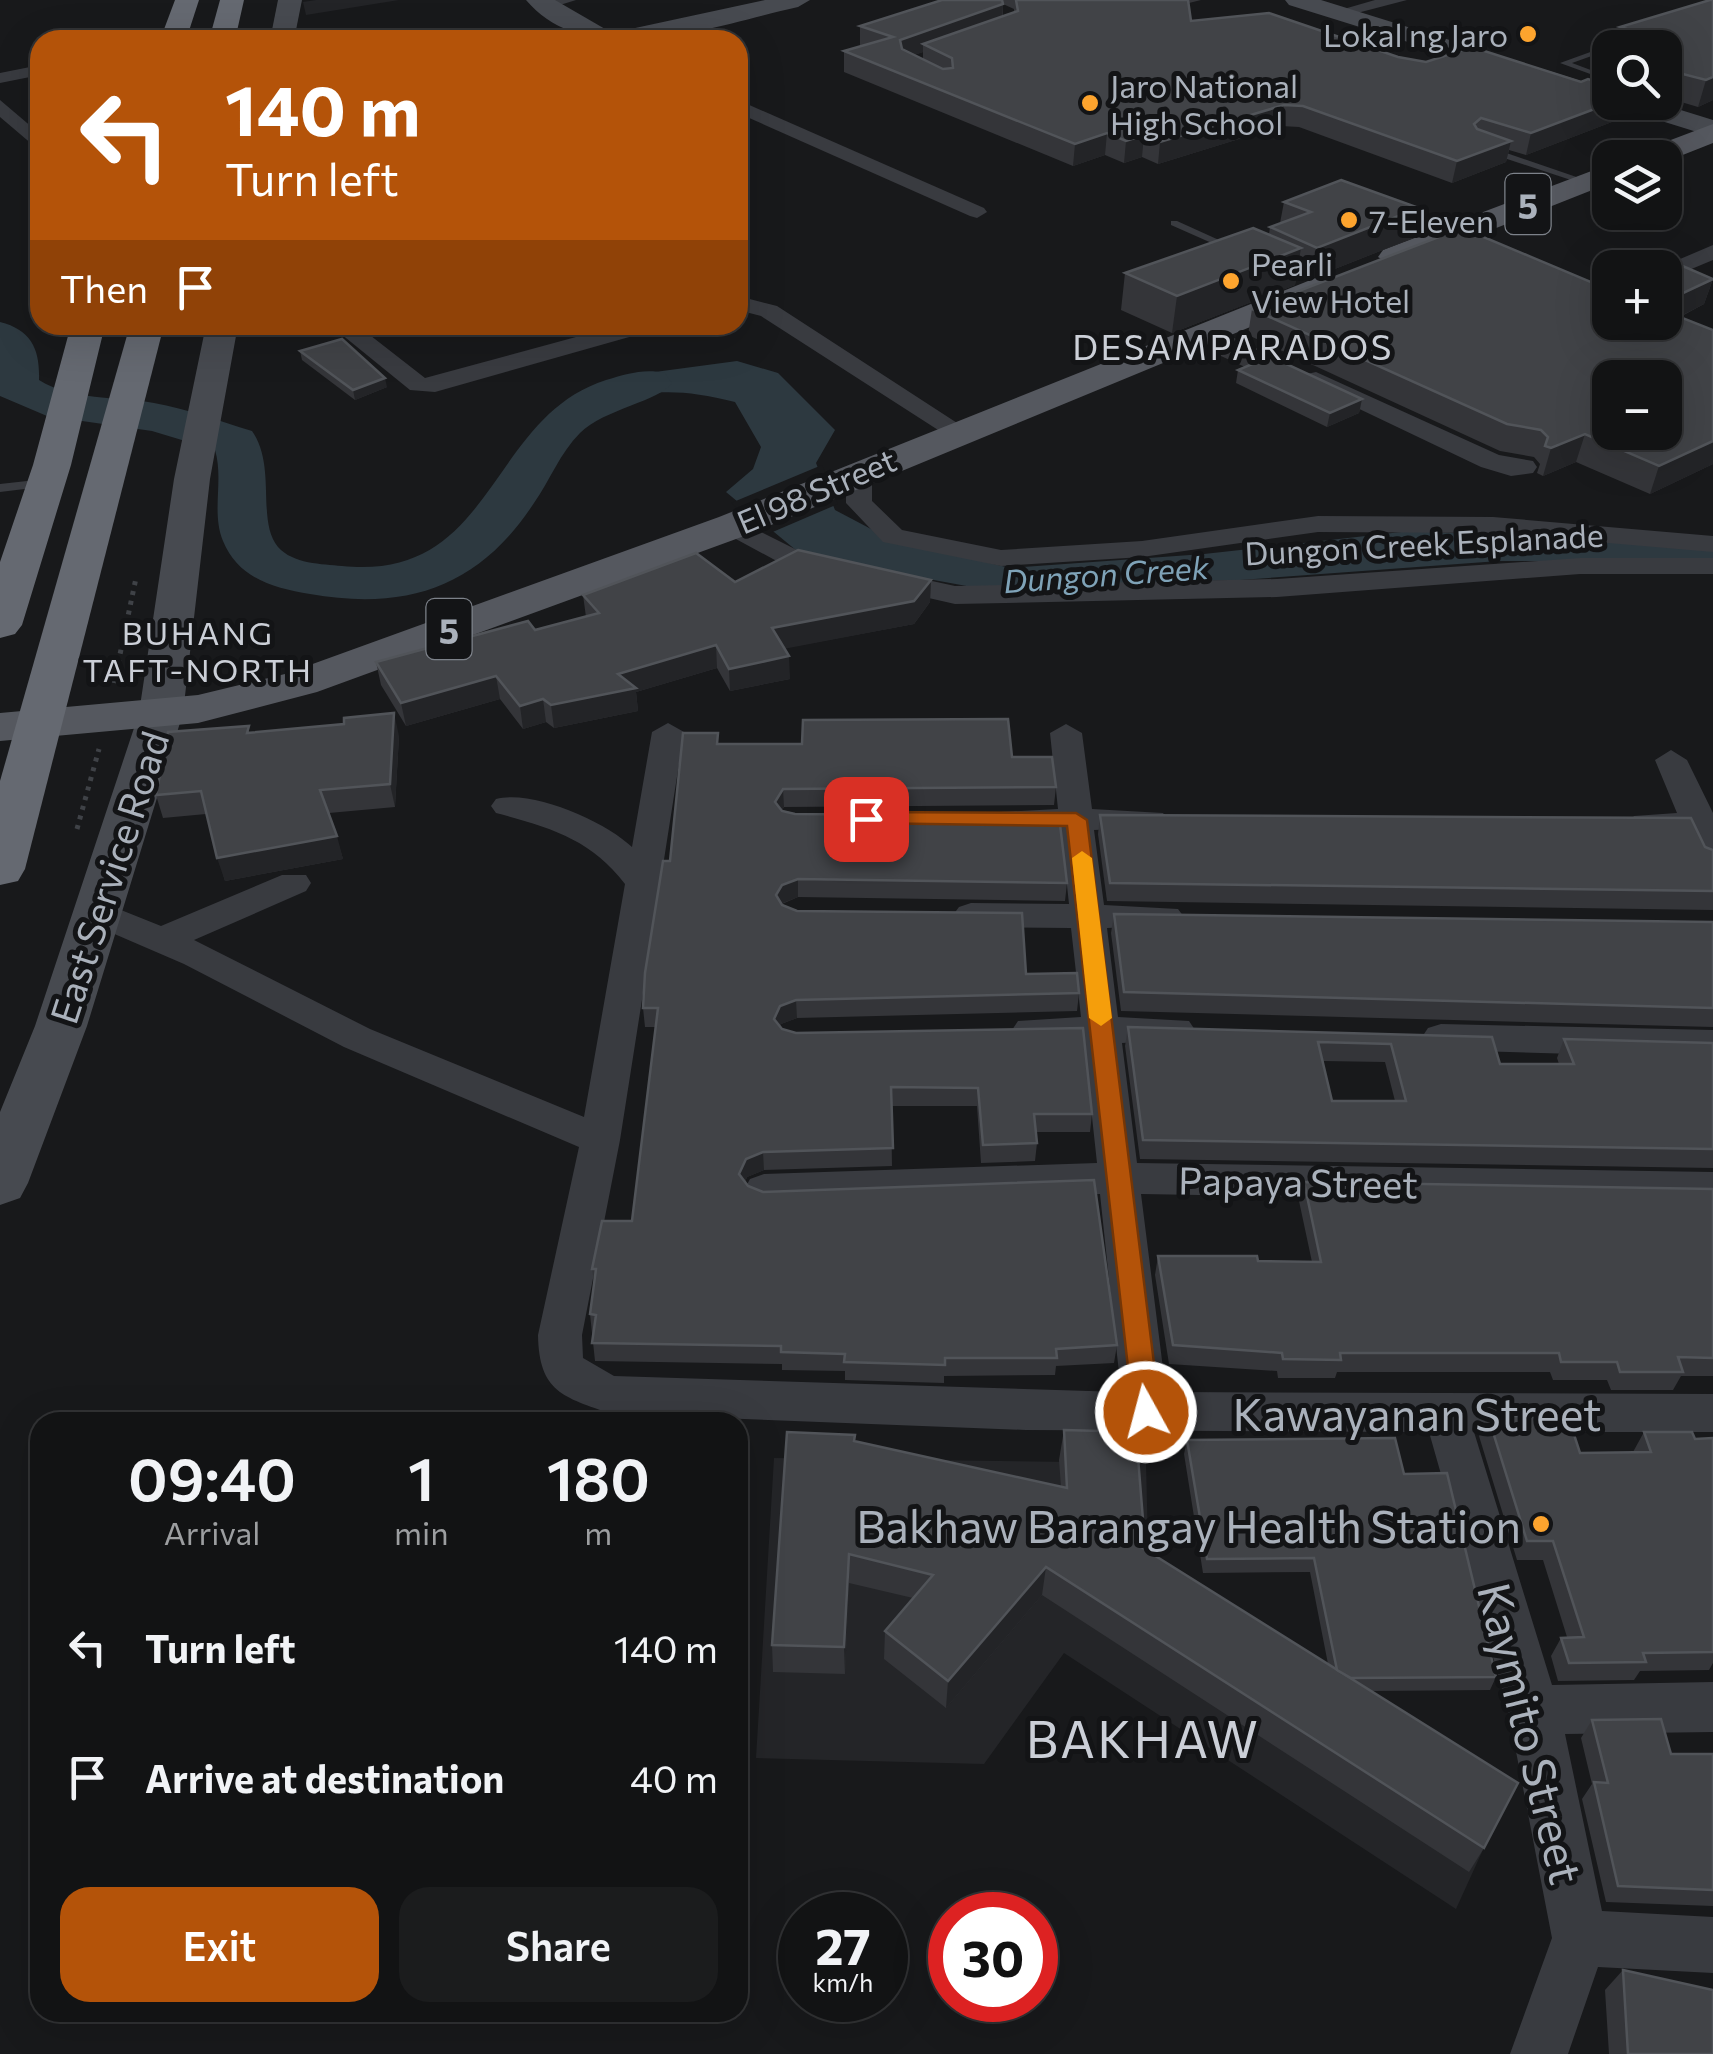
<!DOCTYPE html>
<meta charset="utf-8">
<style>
:root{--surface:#121314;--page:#1b1c1d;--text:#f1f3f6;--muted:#9c9ea0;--line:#313234;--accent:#b45309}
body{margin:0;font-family:Commissioner,sans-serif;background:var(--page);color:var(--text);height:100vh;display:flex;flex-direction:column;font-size:38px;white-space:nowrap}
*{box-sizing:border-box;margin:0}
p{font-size:32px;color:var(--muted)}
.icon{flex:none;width:55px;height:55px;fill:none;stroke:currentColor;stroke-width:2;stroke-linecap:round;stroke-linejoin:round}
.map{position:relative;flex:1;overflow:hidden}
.details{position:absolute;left:30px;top:1412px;width:718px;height:610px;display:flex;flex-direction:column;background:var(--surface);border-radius:30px;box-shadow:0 10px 40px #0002,0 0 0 2px var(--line)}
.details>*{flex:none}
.guide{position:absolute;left:30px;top:30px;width:718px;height:305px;border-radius:30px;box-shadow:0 10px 40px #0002,0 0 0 2px var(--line);background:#b45309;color:#fff;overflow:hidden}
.tools{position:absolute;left:1592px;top:30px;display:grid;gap:20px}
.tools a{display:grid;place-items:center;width:90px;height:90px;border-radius:20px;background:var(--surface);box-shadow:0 10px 40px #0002,0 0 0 2px var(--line);font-size:50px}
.speed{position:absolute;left:778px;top:1892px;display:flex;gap:20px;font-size:50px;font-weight:700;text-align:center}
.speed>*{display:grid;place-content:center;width:130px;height:130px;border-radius:50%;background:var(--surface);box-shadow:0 10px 40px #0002,0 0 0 2px var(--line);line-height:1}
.speed small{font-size:25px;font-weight:400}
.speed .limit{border:15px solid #d22;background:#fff;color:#111}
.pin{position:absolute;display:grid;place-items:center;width:85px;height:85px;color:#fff;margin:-42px;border-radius:20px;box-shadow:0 5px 15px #0006}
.me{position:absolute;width:110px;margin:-55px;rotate:353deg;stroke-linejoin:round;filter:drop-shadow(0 0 8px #0008)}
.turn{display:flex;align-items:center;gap:35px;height:210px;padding:0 30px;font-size:45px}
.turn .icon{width:130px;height:130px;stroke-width:2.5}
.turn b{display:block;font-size:70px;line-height:85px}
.then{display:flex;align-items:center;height:95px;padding:0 30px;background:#0003;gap:20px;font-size:38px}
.eta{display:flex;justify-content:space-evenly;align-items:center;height:170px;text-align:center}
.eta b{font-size:60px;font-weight:600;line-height:70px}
.primary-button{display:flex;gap:20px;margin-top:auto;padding:20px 30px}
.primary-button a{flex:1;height:115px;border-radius:30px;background:var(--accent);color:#fff;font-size:40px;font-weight:600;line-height:115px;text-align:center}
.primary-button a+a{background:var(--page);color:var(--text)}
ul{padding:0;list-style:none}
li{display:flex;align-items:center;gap:30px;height:130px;padding:0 30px}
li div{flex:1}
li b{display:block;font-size:38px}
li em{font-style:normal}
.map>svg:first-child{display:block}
</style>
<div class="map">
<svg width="1713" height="2054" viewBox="0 0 1713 2054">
<rect width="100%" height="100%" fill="#18191b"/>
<path fill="#242528" d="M774,1458L1146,1463L1149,1584L1502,1808L1456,1909L1064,1653L984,1764L756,1758Z"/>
<path fill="#2d3940" d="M737,361L778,373L835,430L816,463L835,510L890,539L1010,568L1204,554L1410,531L1598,540L1713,551V561H1499L1240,580L972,587L803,556L726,492L753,469L761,447L735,402C663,384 629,391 563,422L625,376Z"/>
<path fill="#18191b" d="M822,465L838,504L768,534L731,503Z"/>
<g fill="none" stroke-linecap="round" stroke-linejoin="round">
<path fill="#2d3940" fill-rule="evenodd" d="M0,322C32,330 40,350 39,380C73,401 115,396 154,403C187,409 219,421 252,431C277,467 256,520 278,547C293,564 322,564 342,566C495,582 487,418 606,380C626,374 644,368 665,373L672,383C660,401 604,409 580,433C560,453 550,480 534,503C479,587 407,611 310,594C273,588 238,578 223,541C211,512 224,480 215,450L152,431L47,416L0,396Z"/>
<g stroke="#3f4247" stroke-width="5" stroke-dasharray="4 6" stroke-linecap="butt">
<path d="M114,683L136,578"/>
<path d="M77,829L99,749"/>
</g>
<g fill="#393b40" fill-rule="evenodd">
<path d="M1607,46L1614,48L1572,63L1604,75V79L1560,63Z"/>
<path d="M1483,147H1489L1591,182L1583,184L1483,151Z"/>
<path d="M1392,214H1398L1451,236L1442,238L1392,218Z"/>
<path d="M1171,221H1177L1241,250L1232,252L1171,225Z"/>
<path d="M45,479L51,483L49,486L0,492V484Z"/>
</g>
<g fill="#393b40" fill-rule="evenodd">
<path d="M576,0L544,10L536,5L544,0Z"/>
<path d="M1375,0H1407L1338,18L1330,13Z"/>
<path d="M414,33L425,40H407Z"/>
<path d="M40,65V75L0,83V73Z"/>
<path d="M0,100L40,134V151L0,117Z"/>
<path d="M738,100L984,208L987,212L977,218L970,216L738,113Z"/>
<path d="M1713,245V260L1665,280V268H1659Z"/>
<path d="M738,296L777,306L971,432L958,440L949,437L761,316L738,310Z"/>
<path d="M330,325H357L425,378L620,325H658L654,330L435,392L410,390Z"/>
<path d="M1316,372L1499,455L1533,461L1537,467L1533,473L1511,476L1481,467L1307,384L1304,379L1307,374Z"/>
<path d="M859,464L872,472V501L902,530L1001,550L1142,541L1318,516L1493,517L1713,536V552L1493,533L1318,532L1142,557L1001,566L883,542L846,503V472Z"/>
<path d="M733,518L803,553L955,586L1277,579L1580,558H1713V574H1580L1277,597L955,604L784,565L723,532L719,526L723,520Z"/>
<path d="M668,723L684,732L620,1140L582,1335L583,1358L614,1376L1121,1392L1100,1194L764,1206L750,1201L744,1190L750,1179L764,1174L1097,1163L1084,1043L1018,1039L1012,1030L1018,1021L1081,1017L1071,928L971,927L959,923L953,915L959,907L971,903L1069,904L1061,830L999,826L994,819L999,812L1058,809L1050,733L1066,724L1082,733L1092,809L1163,813L1168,820L1163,827L1094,830L1104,905L1178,909L1184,917L1178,925L1107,928L1118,1017L1189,1021L1195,1030L1189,1039L1122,1043L1137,1163L1713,1172V1204L1141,1194L1166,1392L1713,1394V1432H1474L1552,1685L1713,1682V1732L1565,1734L1602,1911L1713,1917V1973L1598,1967L1568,2054H1510L1552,1938L1508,1710L1429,1432L1026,1430L612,1414C563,1397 539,1392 538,1335L579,1147L344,1047L184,964L82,920L76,912L82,904H106L161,926L282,875H306L311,883L306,891L194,940L370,1029L584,1117L625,884C591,839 549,827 496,813L491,806L496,799C533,789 606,822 632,847L652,732Z"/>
<path d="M1671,750L1687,760L1713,813V867L1701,864L1686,833L1634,830L1629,823L1634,816L1677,813L1655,760Z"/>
<path d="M1441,1024L1713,1030V1058L1441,1050L1428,1046L1422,1037L1428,1028Z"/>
</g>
<g fill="#474a50" fill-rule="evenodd">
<path d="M278,0H302L294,40H270Z"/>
<path d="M526,0H555L612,33L765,0H810L798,7C718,24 589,75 526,0Z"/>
<path d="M1285,0H1321L1610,90V102H1655L1713,120V137L1289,5Z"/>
<path d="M206,325H238L210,479L183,713L87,1026L28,1183L20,1198L0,1205V1112L35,1026L139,713L174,479Z"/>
</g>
<g fill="#55585f" fill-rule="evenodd">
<path d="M1713,124V143L1665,162V158H1635L1639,152Z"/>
<path d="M1610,164V183L1405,264L1394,267L1378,257L1383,250Z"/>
<path d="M1318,277L1330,280L1334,287L1330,294L747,535L317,692L198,723L0,741V713L198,695L285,674L719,517Z"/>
</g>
<g fill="#656971" fill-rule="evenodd">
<path d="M175,0H199L186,40H160Z"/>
<path d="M220,0H244L235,40H209Z"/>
<path d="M71,325H105L71,465L22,625L15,634L0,638V562L33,465Z"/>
<path d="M130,325H164L25,869L18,881L0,885V781Z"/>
</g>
</g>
<g fill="#343539" fill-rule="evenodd">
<path d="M942,0H1201L1189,3L1191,21L1398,57L1630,115L1526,155L1509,150L1506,162L1452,183L1299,127L1281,126L1158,164L1142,157L1124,163L1105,155L1073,166L844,72V51L860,46V26ZM1003,4L1014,9V13L1003,17ZM923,52V59L914,55Z"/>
<path d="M1710,0L1713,100L1698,107L1671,99H1665V48H1614L1620,27Z"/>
<path d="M1284,202L1419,208L1413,238L1312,278L1297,271L1295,285L1172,333L1121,310L1125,273L1269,234L1270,227L1280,223Z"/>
<path d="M1665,268L1713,279L1704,304L1680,317L1713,330V464L1650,494L1576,462L1543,476L1537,473L1540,464L1534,457L1500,451L1248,335L1252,309L1665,322Z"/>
<path d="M1212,337L1362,399L1359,413L1327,427L1236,383L1238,370L1245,367L1210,351Z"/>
<path d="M300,351L387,387L355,400L302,360Z"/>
<path d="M931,580L930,602L914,624L785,648L790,679L730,691L717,668L636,692L638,711L554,728L546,722L523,729L500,699L406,726L381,685L376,662L535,630L586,617L583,595L735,582Z"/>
<path d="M251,733L399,736L395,807L329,813L343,859L225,881L206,814L163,818L156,795Z"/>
<path d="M719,744L1012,757L1056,787L1054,805L784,807L782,810L1067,883L1065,901L798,897L782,904L797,911L1026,974L1079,993L1077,1011L797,1018L781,1024L780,1026L782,1029L1092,1114L1090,1132H1036L1037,1143L1035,1161L981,1163L977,1106H891L892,1166L764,1170L747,1177L745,1182L748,1186L1117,1345L1114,1363L1056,1366L1055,1375L944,1376V1383L845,1380V1371L782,1370V1364L595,1361L590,1314L594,1281L592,1269L632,1221L656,1027H645L643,1008L670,861Z"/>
<path d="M1100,815L1705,847L1713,850V910L1107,901L1098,834Z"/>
<path d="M1114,914L1713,922V1027L1121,1011L1111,933Z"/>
<path d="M1128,1027L1492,1037L1500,1064H1559L1557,1058L1564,1039L1713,1043V1168L1140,1159L1125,1046ZM1323,1061L1385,1062L1395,1101H1332Z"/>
<path d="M1304,1182L1713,1189V1376H1681L1673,1390H1611L1607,1380H1553L1550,1372H1337L1335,1378H1278L1277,1371L1169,1364L1155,1275L1158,1256L1258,1261L1312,1262L1299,1201Z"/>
<path d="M1488,1416L1580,1453L1633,1452L1644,1432L1695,1439L1713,1438V1663L1709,1670L1640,1671L1634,1680L1558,1681L1551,1656L1561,1638L1567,1637L1543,1560H1517L1479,1436Z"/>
<path d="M1064,1430L1145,1545L1144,1549L1328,1664L1310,1572L1203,1573L1184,1454L1187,1440L1404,1474L1496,1677L1490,1690L1371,1691L1484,1848L1469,1872L1042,1595L946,1708L884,1659L885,1631L913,1598L849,1583L845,1674L773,1672L772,1645L855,1441L1061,1487L1059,1460Z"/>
<path d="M1592,1720L1671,1754H1713V1906L1606,1902L1582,1799L1592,1784L1581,1738Z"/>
<path d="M1623,1970L1713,2054H1609L1605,1990Z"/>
</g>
<g fill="#232427">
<path d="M316,0H399L306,15L303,2Z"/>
<path d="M1003,4L1002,24L923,44V52L900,60V40Z"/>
<path d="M1713,77V100L1698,107L1706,80Z"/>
<path d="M1613,102H1633L1630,115L1526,155L1531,133Z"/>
<path d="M1284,105L1281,126L1158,164L1160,142Z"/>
<path d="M1107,133L1105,155L1073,166L1075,144Z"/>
<path d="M1144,135L1142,157L1124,163L1126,141Z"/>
<path d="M1511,141L1506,162L1452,183L1457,161Z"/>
<path d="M1419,208L1413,238L1312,278L1317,248Z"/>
<path d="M1301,248L1295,285L1172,333L1177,296Z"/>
<path d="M1713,279L1704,304L1671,321L1679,295Z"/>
<path d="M385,378L387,387L355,400L353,390Z"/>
<path d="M1362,399L1359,413L1327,427L1330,413Z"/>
<path d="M1585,434L1576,462L1543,476L1551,448Z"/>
<path d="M1713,441V464L1650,494L1659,466Z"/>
<path d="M931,580L930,602L914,624L773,651L772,628Z"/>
<path d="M716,645L717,668L636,692L638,711L554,728L551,705L618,674Z"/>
<path d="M789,656L790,679L730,691L729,669Z"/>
<path d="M496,676L500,699L406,726L401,703Z"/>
<path d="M543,699L546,722L523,729L520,706Z"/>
<path d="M394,713L399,736L395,807L390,784Z"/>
<path d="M783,789L784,807L776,820L775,802Z"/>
<path d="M337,836L343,859L225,881L217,858Z"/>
<path d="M798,879V897L783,903L776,913V895L782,885Z"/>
<path d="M796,1000L797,1018L781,1024L775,1037L774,1019L780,1006Z"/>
<path d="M763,1152L764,1170L747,1177L741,1192L739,1174L746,1159Z"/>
<path d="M849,1554V1583L845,1674L844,1647Z"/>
<path d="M1046,1567L1042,1595L946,1708L948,1681Z"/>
</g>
<g fill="#414347" stroke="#515459" stroke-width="2.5" fill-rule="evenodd">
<path d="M942,0H1002L1003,4L900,40L902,49L943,69L953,68L952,58L923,44L1018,11L1016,0H1188L1191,21L1269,13L1398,57L1426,62L1472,47L1581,82L1588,79L1610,86V102H1613L1531,133L1481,118L1474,124L1477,129L1511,141L1457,161L1303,106L1284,105L1160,142L1144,135L1126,141L1107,133L1075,144L844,51L893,37L860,26Z"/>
<path d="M1710,0H1713V77L1706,80L1679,73L1665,72V48H1661L1674,43L1620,27Z"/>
<path d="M1341,180L1419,208L1317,248L1270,227L1311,212L1284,202Z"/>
<path d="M1253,228L1301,248L1177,296L1125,273Z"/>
<path d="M1462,228L1610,290V322H1665V311L1713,330V441L1659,466L1585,434L1551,448L1545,446L1548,437L1541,430L1507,424L1252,309ZM1610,378H1665V432H1610Z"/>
<path d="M1671,261L1713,279L1679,295L1665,294V268H1656Z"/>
<path d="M1222,334L1362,399L1330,413L1238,370L1262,360L1212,337Z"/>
<path d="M342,339L385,378L353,390L300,351Z"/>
<path d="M798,550L931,580L914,601L772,628L789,656L729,669L716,645L618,674L636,688L551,705L543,699L520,706L496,676L401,703L376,662L528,621L535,630L599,613L583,595L696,553L735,582Z"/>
<path d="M394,713L390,784L320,790L337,836L217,858L201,791L156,795L168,732L249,726L247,733L344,724V718Z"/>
<path d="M1008,719L1012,757H1052L1056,787L783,789L775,802L782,811L795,814L1059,816L1067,883L798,879L782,885L776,895L782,905L797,911L1022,913L1026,974L1077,973L1079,993L796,1000L780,1006L774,1019L782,1029L796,1033L1083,1028L1092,1114H1034L1037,1143L983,1145L978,1088L891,1087L893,1148L763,1152L746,1159L739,1174L748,1186L763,1192L1094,1180L1117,1345L1056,1349L1057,1358H945V1365L844,1362L845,1354L781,1352V1346L592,1343L596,1315L590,1314L596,1269H592L602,1221H632L658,1008H643L645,973L663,861H670L683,733H718L717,744H802L803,720Z"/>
<path d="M1100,815L1691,818L1705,847L1713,850V891L1110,883Z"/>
<path d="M1114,914L1713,922V1008L1124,992Z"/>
<path d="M1128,1027L1492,1037L1500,1064H1574L1564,1039L1713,1043V1149L1143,1140ZM1318,1042L1391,1044L1406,1101H1332Z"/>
<path d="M1304,1182L1713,1189V1358L1678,1357L1683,1372H1620L1617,1362H1561L1559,1353H1340L1341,1360L1283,1359L1282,1353L1173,1345L1158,1256H1257L1258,1261L1321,1262Z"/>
<path d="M1488,1416H1568L1580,1453L1651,1452L1644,1432H1692L1695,1439L1713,1438V1652L1643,1653L1646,1662L1569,1663L1561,1638L1584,1637L1553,1541H1527Z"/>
<path d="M1064,1430L1136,1432L1145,1545H1138L1518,1783L1484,1848L1046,1567L948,1681L885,1631L933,1575L849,1554L844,1647L772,1645L787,1432L855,1435L854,1441L1067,1488Z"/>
<path d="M1395,1438L1404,1474L1447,1473L1496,1677L1351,1678L1337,1670L1314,1558L1207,1559L1187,1440Z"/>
<path d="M1661,1719L1671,1754H1713V1890L1618,1886L1594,1782L1608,1783L1592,1720Z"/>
<path d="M1623,1970L1713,1990V2054H1628Z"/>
</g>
<path fill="#b45309" stroke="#753606" stroke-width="2.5" d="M866,812L1076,813L1087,820L1160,1412L1156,1420H1137L1133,1412L1067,826L859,823V814Z"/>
<path fill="#f59e0b" d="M1082,851L1092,858L1112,1018L1101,1026L1089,1018L1072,858Z"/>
<g fill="#fda42e" stroke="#131416" stroke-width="4">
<circle cx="1528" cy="34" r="10"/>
<circle cx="1090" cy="103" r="10"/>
<circle cx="1349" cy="220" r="10"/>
<circle cx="1231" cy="281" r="10"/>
<circle cx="1541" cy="1524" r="10"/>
</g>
<g text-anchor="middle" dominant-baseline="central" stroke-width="10" stroke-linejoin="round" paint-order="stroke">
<g font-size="32" fill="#aab1bb" stroke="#131416" text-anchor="start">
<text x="1508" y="34" text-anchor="end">Lokal ng Jaro</text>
<text x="1110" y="85">Jaro National<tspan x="1110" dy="37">High School</tspan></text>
<text x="1369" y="220">7-Eleven</text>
<text x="1251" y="263">Pearli<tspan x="1251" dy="37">View Hotel</tspan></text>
</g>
<g font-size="32" fill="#aab1bb" stroke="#131416">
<text transform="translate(816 490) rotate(-23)">El 98 Street</text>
<text transform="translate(1424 543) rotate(-3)">Dungon Creek Esplanade</text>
</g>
<g font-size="32" font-style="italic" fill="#7fa3b8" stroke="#131416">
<text transform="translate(1106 573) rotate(-4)">Dungon Creek</text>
</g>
<g font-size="32" letter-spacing="2.5" fill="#cbcfd7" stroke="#131416">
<text x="198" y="632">BUHANG<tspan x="198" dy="37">TAFT-NORTH</tspan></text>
</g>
<g fill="#131416" stroke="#7d828a" stroke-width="2.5">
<rect x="1505.5" y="174" width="45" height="60" rx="8"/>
<rect x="426.5" y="599" width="45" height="60" rx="8"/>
</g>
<g font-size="35" font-weight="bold" fill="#aab1bb">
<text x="1528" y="204">5</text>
<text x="449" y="629">5</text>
</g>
<g font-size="35" letter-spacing="2.5" fill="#cbcfd7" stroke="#131416">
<text x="1233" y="345">DESAMPARADOS</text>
</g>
<g font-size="38" fill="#aab1bb" stroke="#131416">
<text transform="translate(108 877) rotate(-72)">East Service Road</text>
<text transform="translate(1298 1181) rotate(1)">Papaya Street</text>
</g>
<g font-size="45" fill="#aab1bb" stroke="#131416">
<text x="1417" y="1412">Kawayanan Street</text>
<text transform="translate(1532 1733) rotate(76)">Kaymito Street</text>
</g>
<g font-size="45" fill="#aab1bb" stroke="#131416" text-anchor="end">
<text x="1521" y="1524">Bakhaw Barangay Health Station</text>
</g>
<g font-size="50" letter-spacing="2.5" fill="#cbcfd7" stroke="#131416">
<text x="1143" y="1737">BAKHAW</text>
</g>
</g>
</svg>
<div class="tools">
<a><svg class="icon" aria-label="search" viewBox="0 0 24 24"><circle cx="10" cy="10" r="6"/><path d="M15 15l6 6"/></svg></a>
<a><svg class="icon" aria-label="layers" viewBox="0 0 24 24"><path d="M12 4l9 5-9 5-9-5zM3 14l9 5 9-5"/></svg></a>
<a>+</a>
<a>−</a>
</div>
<div class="speed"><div>27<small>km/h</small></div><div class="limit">30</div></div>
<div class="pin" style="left:866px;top:819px;background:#d93025"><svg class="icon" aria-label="arrive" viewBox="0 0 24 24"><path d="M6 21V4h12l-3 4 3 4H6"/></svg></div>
<svg class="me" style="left:1146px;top:1412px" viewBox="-20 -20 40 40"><circle r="17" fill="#b45309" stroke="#fff" stroke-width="3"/><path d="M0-11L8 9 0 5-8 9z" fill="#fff"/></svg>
<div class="guide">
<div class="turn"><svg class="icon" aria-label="left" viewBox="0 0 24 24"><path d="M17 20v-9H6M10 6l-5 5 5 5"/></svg><div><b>140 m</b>Turn left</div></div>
<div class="then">Then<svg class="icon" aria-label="arrive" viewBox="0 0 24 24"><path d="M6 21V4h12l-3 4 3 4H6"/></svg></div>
</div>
<section class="details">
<div class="eta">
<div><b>09:40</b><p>Arrival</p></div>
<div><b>1</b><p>min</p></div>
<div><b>180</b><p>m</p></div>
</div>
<ul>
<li><svg class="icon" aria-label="left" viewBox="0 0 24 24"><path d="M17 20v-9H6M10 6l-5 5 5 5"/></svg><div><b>Turn left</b></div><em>140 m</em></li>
<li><svg class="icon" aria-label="arrive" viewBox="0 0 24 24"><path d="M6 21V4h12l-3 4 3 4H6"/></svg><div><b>Arrive at destination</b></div><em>40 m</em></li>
</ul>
<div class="primary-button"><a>Exit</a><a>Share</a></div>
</section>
</div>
